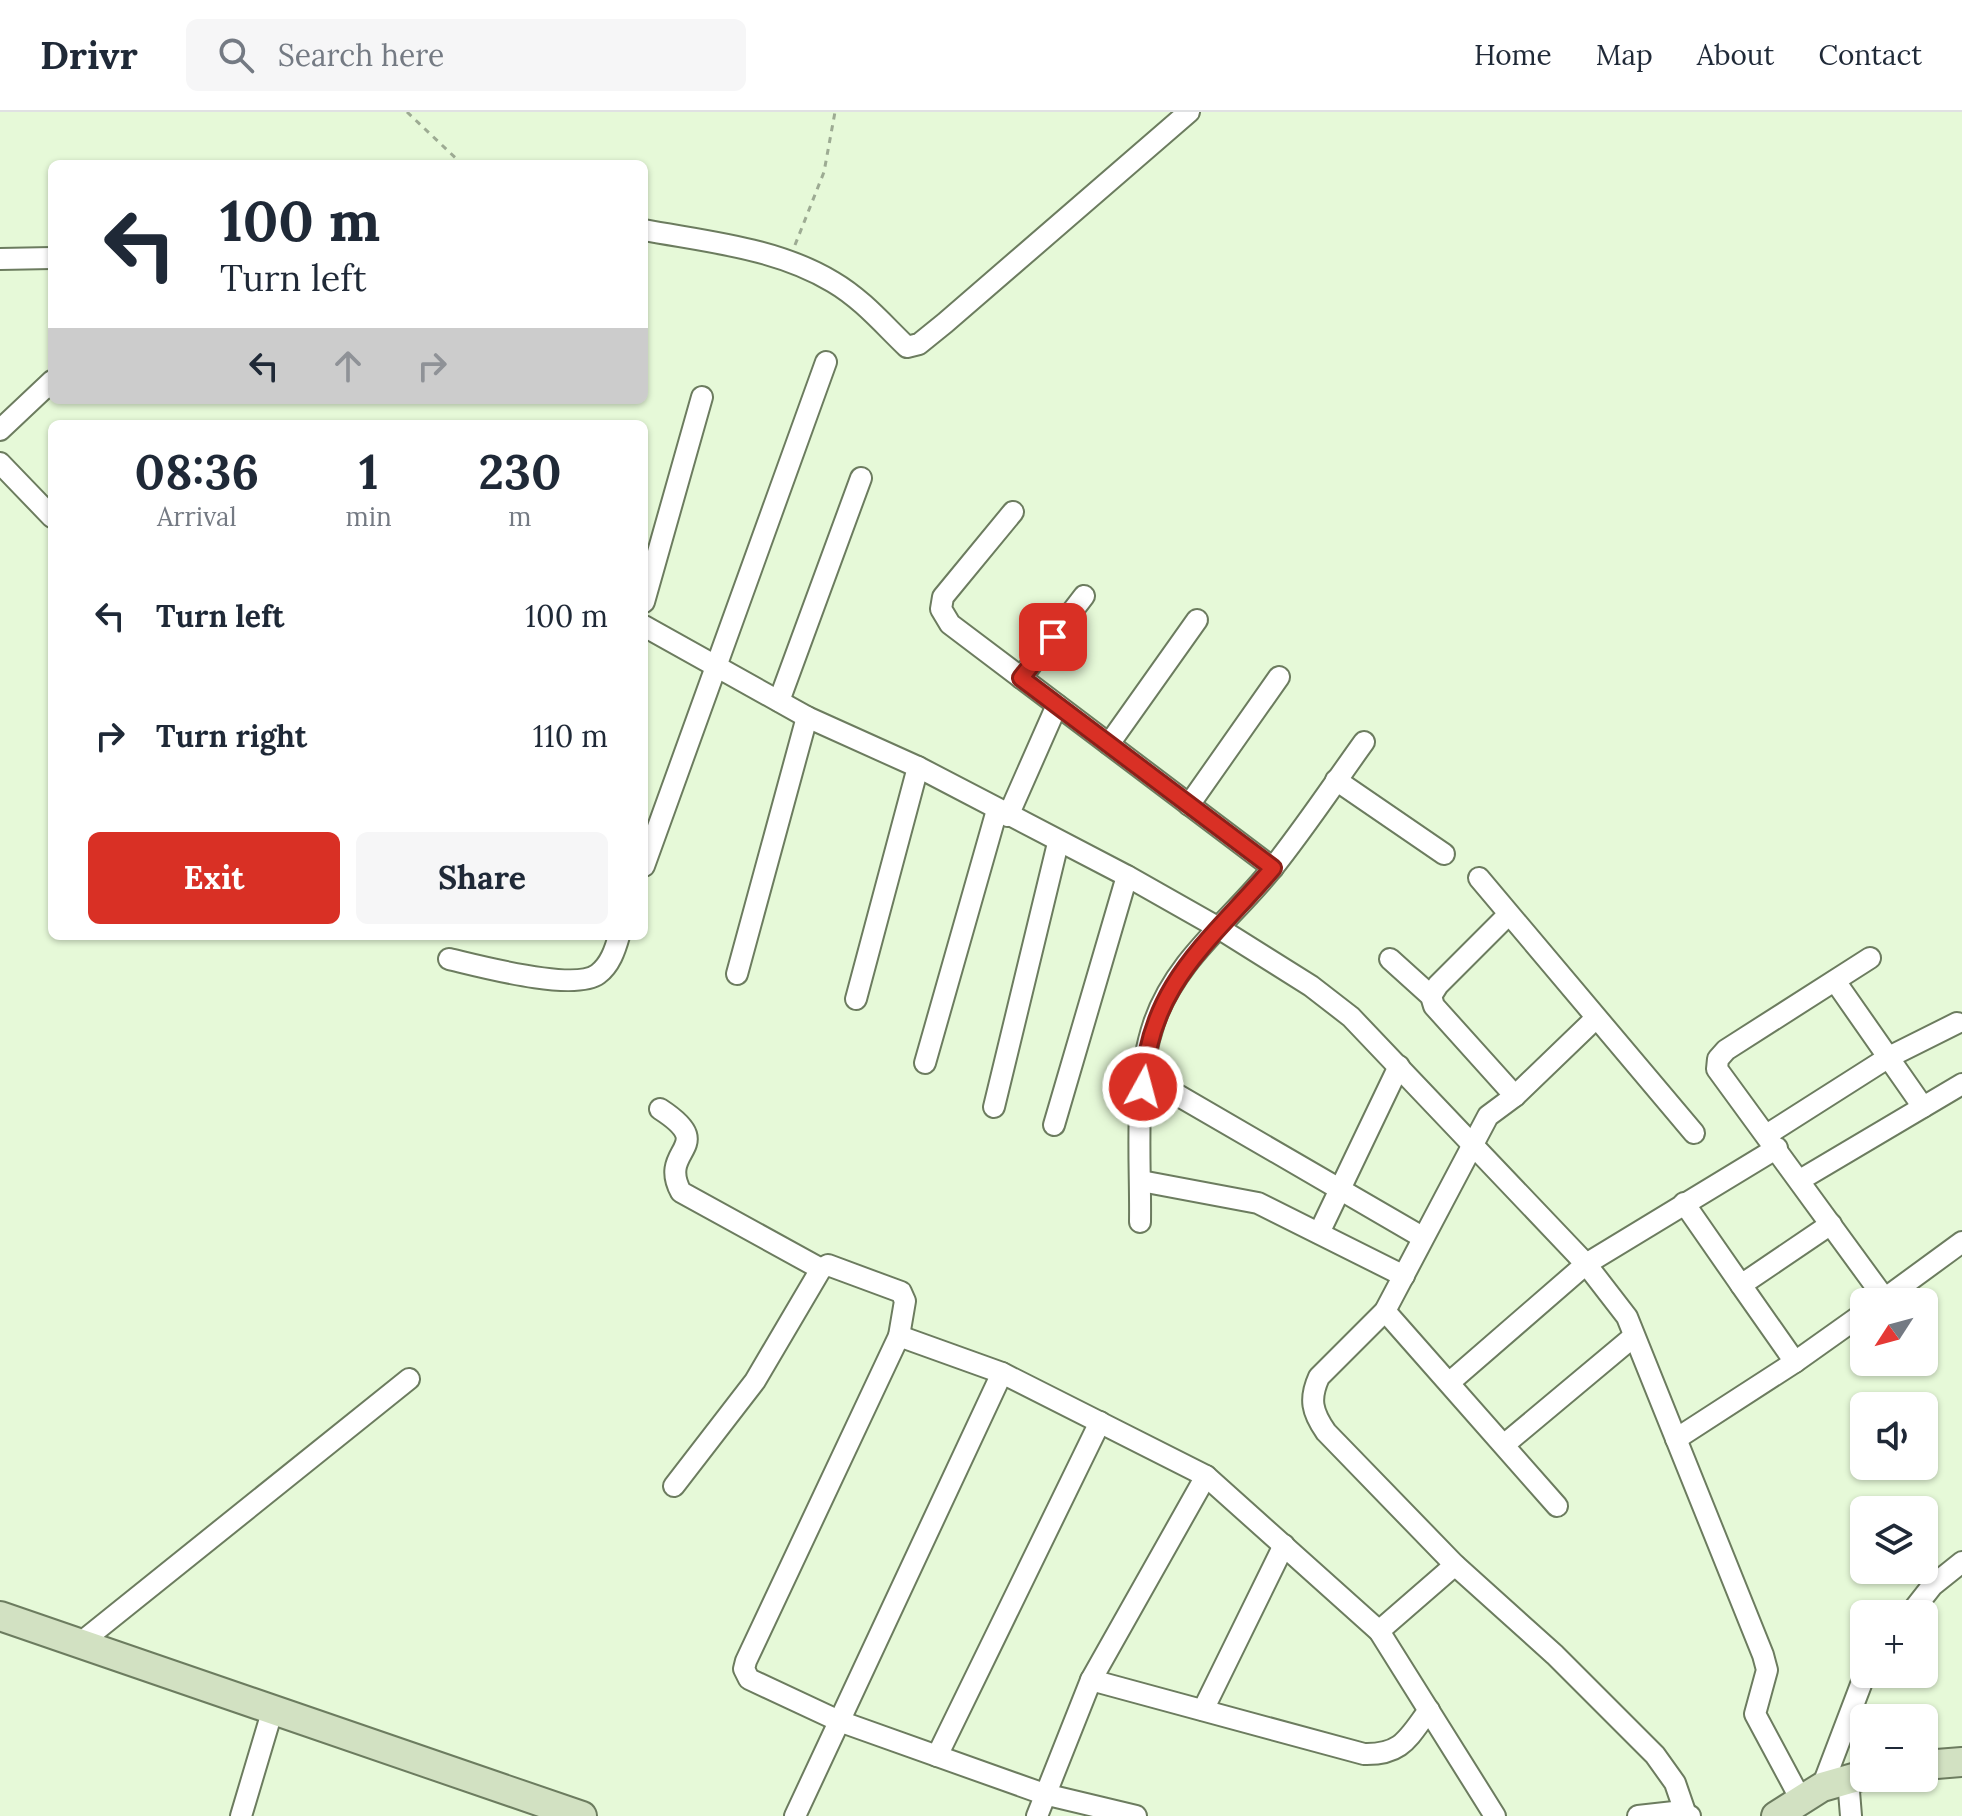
<!DOCTYPE html>
<meta charset="utf-8">
<style>
:root{--surface:#fff;--page:#f6f6f7;--text:#1f2937;--muted:#747a83;--line:#e0e1e3;--accent:#d93025}
body{margin:0;font-family:Lora,serif;background:var(--page);color:var(--text);height:100vh;display:flex;flex-direction:column;font-size:30px;white-space:nowrap}
*{box-sizing:border-box;margin:0}
p{font-size:26px;color:var(--muted)}
.icon{flex:none;width:44px;height:44px;fill:none;stroke:currentColor;stroke-width:2;stroke-linecap:round;stroke-linejoin:round}
.map{position:relative;flex:1;overflow:hidden}
.side{position:absolute;left:48px;top:308px;width:600px;height:520px;display:flex;flex-direction:column;background:var(--surface);border-radius:12px;box-shadow:0 2px 6px #0004}
.side>*{flex:none}
.guide{position:absolute;left:48px;top:48px;width:600px;height:244px;border-radius:12px;box-shadow:0 2px 6px #0004;background:#fff;color:var(--text);overflow:hidden}
.needle{width:52px;rotate:234deg}
.buttons{position:absolute;left:1850px;top:1176px;display:grid;gap:16px}
.buttons a{display:grid;place-items:center;width:88px;height:88px;border-radius:12px;background:var(--surface);box-shadow:0 2px 6px #0004;font-size:40px}
.pin{position:absolute;display:grid;place-items:center;width:68px;height:68px;color:#fff;margin:-34px;border-radius:16px;box-shadow:0 4px 12px #0006}
.me{position:absolute;width:88px;margin:-44px;rotate:7deg;stroke-linejoin:round;filter:drop-shadow(0 0 6px #0008)}
.turn{display:flex;align-items:center;gap:28px;height:168px;padding:0 40px;font-size:36px}
.turn .icon{width:104px;height:104px;stroke-width:2.5}
.turn b{display:block;font-size:56px;line-height:68px}
.lanes{display:flex;align-items:center;height:76px;padding:0 40px;background:#0003;justify-content:center;gap:40px;direction:ltr}
.lanes .off{opacity:.35}
.eta{display:flex;justify-content:space-evenly;align-items:center;height:136px;text-align:center}
.eta b{font-size:48px;font-weight:700;line-height:56px}
.action{display:flex;gap:16px;margin-top:auto;padding:16px 40px}
.action a{flex:1;height:92px;border-radius:12px;background:var(--accent);color:#fff;font-size:32px;font-weight:700;line-height:92px;text-align:center}
.action a+a{background:var(--page);color:var(--text)}
ul{padding:0;list-style:none}
li{display:flex;align-items:center;gap:24px;height:120px;padding:0 40px}
li div{flex:1}
li b{display:block;font-size:30px}
li em{font-style:normal}
header{display:flex;align-items:center;gap:48px;box-sizing:border-box;height:112px;padding:0 40px;background:var(--surface);border-bottom:2px solid var(--line)}
header strong{font-size:38px}
nav{display:flex;gap:44px;margin-inline-start:auto;font-size:28px}
.search{width:560px;height:72px;background:var(--page);display:flex;align-items:center;gap:20px;box-sizing:border-box;padding:0 28px;border-radius:12px;color:var(--muted);font-size:30px}
.map>svg:first-child{display:block}
</style>
<header>
<strong>Drivr</strong>
<div class="search"><svg class="icon" aria-label="search" viewBox="0 0 24 24"><circle cx="10" cy="10" r="6"/><path d="M15 15l6 6"/></svg>Search here</div>
<nav><a>Home</a><a>Map</a><a>About</a><a>Contact</a></nav>
</header>
<div class="map">
<svg width="1962" height="1704" viewBox="0 0 1962 1704">
<rect width="100%" height="100%" fill="#e6f9d8"/>
<g fill="none" stroke-linecap="round" stroke-linejoin="round">
<g stroke="#6c7c5f" stroke-width="24">
<g id="minor">
<path d="M644,118C708,130 777,136 833,170C862,187 883,212 907,235L919,232L945,211L1189,0"/>
<path d="M0,147L52,146"/>
<path d="M0,318L52,269"/>
<path d="M0,351L52,405"/>
<path d="M1013,400L943,485L941,497L950,512L1273,756"/>
<path d="M644,490L702,285"/>
<path d="M644,514L807,605L918,655L1127,764L1217,815L1311,874L1351,905L1586,1152L1627,1205L1763,1543L1767,1558L1755,1602L1800,1686"/>
<path d="M1021,566L1084,484"/>
<path d="M779,589L861,366"/>
<path d="M1109,632L1197,508"/>
<path d="M1336,668L1444,742"/>
<path d="M1189,693L1279,565"/>
<path d="M1008,704L1057,593"/>
<path d="M644,754L826,250"/>
<path d="M1479,766L1694,1021"/>
<path d="M1870,846L1726,938L1718,947L1717,957L1885,1187"/>
<path d="M449,847C479,854 574,880 598,862C610,853 615,838 619,824"/>
<path d="M1390,847L1431,884L1434,894L1515,984"/>
<path d="M737,862L807,605"/>
<path d="M1835,869L1923,995"/>
<path d="M1431,884L1438,873L1508,803"/>
<path d="M856,887L918,655"/>
<path d="M1596,906L1515,984L1488,1004L1385,1199L1319,1265C1309,1287 1312,1300 1326,1320L1455,1453L1555,1543L1655,1643L1675,1671L1685,1700"/>
<path d="M925,951L997,698"/>
<path d="M1174,981L1422,1125"/>
<path d="M994,995L1058,731"/>
<path d="M660,997C720,1036 657,1036 681,1080L821,1157"/>
<path d="M1054,1013L1127,764"/>
<path d="M1768,1022L1889,945L1957,911"/>
<path d="M1800,1068L1962,972"/>
<path d="M1141,1069L1258,1091L1404,1164"/>
<path d="M1684,1091L1741,1173L1831,1112"/>
<path d="M1140,1110C1141,1046 1133,973 1154,911C1176,847 1230,809 1271,758C1304,717 1333,673 1364,630"/>
<path d="M1319,1121L1399,954"/>
<path d="M1880,1190L1962,1130"/>
<path d="M1385,1199L1557,1394"/>
<path d="M899,1224L1002,1261L1206,1364L1379,1519L1495,1704"/>
<path d="M1795,1250L1864,1201"/>
<path d="M1450,1270L1586,1152L1777,1036"/>
<path d="M1676,1327L1795,1250L1741,1173"/>
<path d="M1505,1332L1633,1225"/>
<path d="M674,1374L755,1269L821,1157L828,1153L901,1180L905,1189L899,1224L746,1549L744,1557L749,1567L839,1609L1044,1682L1136,1704"/>
<path d="M1910,1502L1932,1474L1962,1450"/>
<path d="M1379,1519L1455,1453"/>
<path d="M79,1532L409,1267"/>
<path d="M1091,1568L1364,1642C1402,1643 1408,1626 1429,1598"/>
<path d="M1203,1598L1284,1433"/>
<path d="M937,1644L1100,1310"/>
<path d="M1848,1667L1851,1704"/>
<path d="M1822,1675L1865,1562"/>
<path d="M241,1704L272,1600"/>
<path d="M795,1704L1002,1261"/>
<path d="M1037,1704L1091,1568L1206,1364"/>
<path d="M1638,1704L1674,1700L1690,1704"/>
</g>
</g>
<g stroke="#6c7c5f" stroke-width="32">
<g id="secondary">
<path d="M0,1504L582,1704"/>
<path d="M1924,1653L1962,1650"/>
<path d="M1776,1704L1822,1675L1864,1663"/>
</g>
</g>
<g stroke="#9dab93" stroke-width="3" stroke-dasharray="6 6" stroke-linecap="butt">
<path d="M407,0L462,52"/>
<path d="M795,133L824,60L835,0"/>
</g>
<use href="#minor" stroke="#fff" stroke-width="20"/>
<use href="#secondary" stroke="#d2e1c2" stroke-width="28"/>
</g>
<g fill="none" stroke-linecap="round" stroke-linejoin="round">
<g stroke="#8d1f18" stroke-width="20">
<path id="route" d="M1053,525L1021,566L1273,756C1211,829 1149,871 1143,975"/>
</g>
<use href="#route" stroke="#d93025" stroke-width="14"/>
</g>
</svg>
<div class="buttons">
<a><svg class="needle" viewBox="-14 -14 28 28"><path d="M0-13l5 13h-10z" fill="#e53935"/><path d="M0 13l5-13h-10z" fill="#747a83"/></svg></a>
<a><svg class="icon" aria-label="sound" viewBox="0 0 24 24"><path d="M4 9h4l5-4v14l-5-4H4zM17 9q2 3 0 6"/></svg></a>
<a><svg class="icon" aria-label="layers" viewBox="0 0 24 24"><path d="M12 4l9 5-9 5-9-5zM3 14l9 5 9-5"/></svg></a>
<a>+</a>
<a>−</a>
</div>
<div class="pin" style="left:1053px;top:525px;background:#d93025"><svg class="icon" aria-label="arrive" viewBox="0 0 24 24"><path d="M6 21V4h12l-3 4 3 4H6"/></svg></div>
<svg class="me" style="left:1143px;top:975px" viewBox="-20 -20 40 40"><circle r="17" fill="#d93025" stroke="#fff" stroke-width="3"/><path d="M0-11L8 9 0 5-8 9z" fill="#fff"/></svg>
<div class="guide">
<div class="turn"><svg class="icon" aria-label="left" viewBox="0 0 24 24"><path d="M17 20v-9H6M10 6l-5 5 5 5"/></svg><div><b>100 m</b>Turn left</div></div>
<div class="lanes"><svg class="icon" aria-label="left" viewBox="0 0 24 24"><path d="M17 20v-9H6M10 6l-5 5 5 5"/></svg><svg class="icon off" aria-label="ahead" viewBox="0 0 24 24"><path d="M12 20V5M6 11l6-6 6 6"/></svg><svg class="icon off" aria-label="right" viewBox="0 0 24 24"><path d="M7 20v-9h11M14 6l5 5-5 5"/></svg></div>
</div>
<section class="side">
<div class="eta">
<div><b>08:36</b><p>Arrival</p></div>
<div><b>1</b><p>min</p></div>
<div><b>230</b><p>m</p></div>
</div>
<ul>
<li><svg class="icon" aria-label="left" viewBox="0 0 24 24"><path d="M17 20v-9H6M10 6l-5 5 5 5"/></svg><div><b>Turn left</b></div><em>100 m</em></li>
<li><svg class="icon" aria-label="right" viewBox="0 0 24 24"><path d="M7 20v-9h11M14 6l5 5-5 5"/></svg><div><b>Turn right</b></div><em>110 m</em></li>
</ul>
<div class="action"><a>Exit</a><a>Share</a></div>
</section>
</div>
